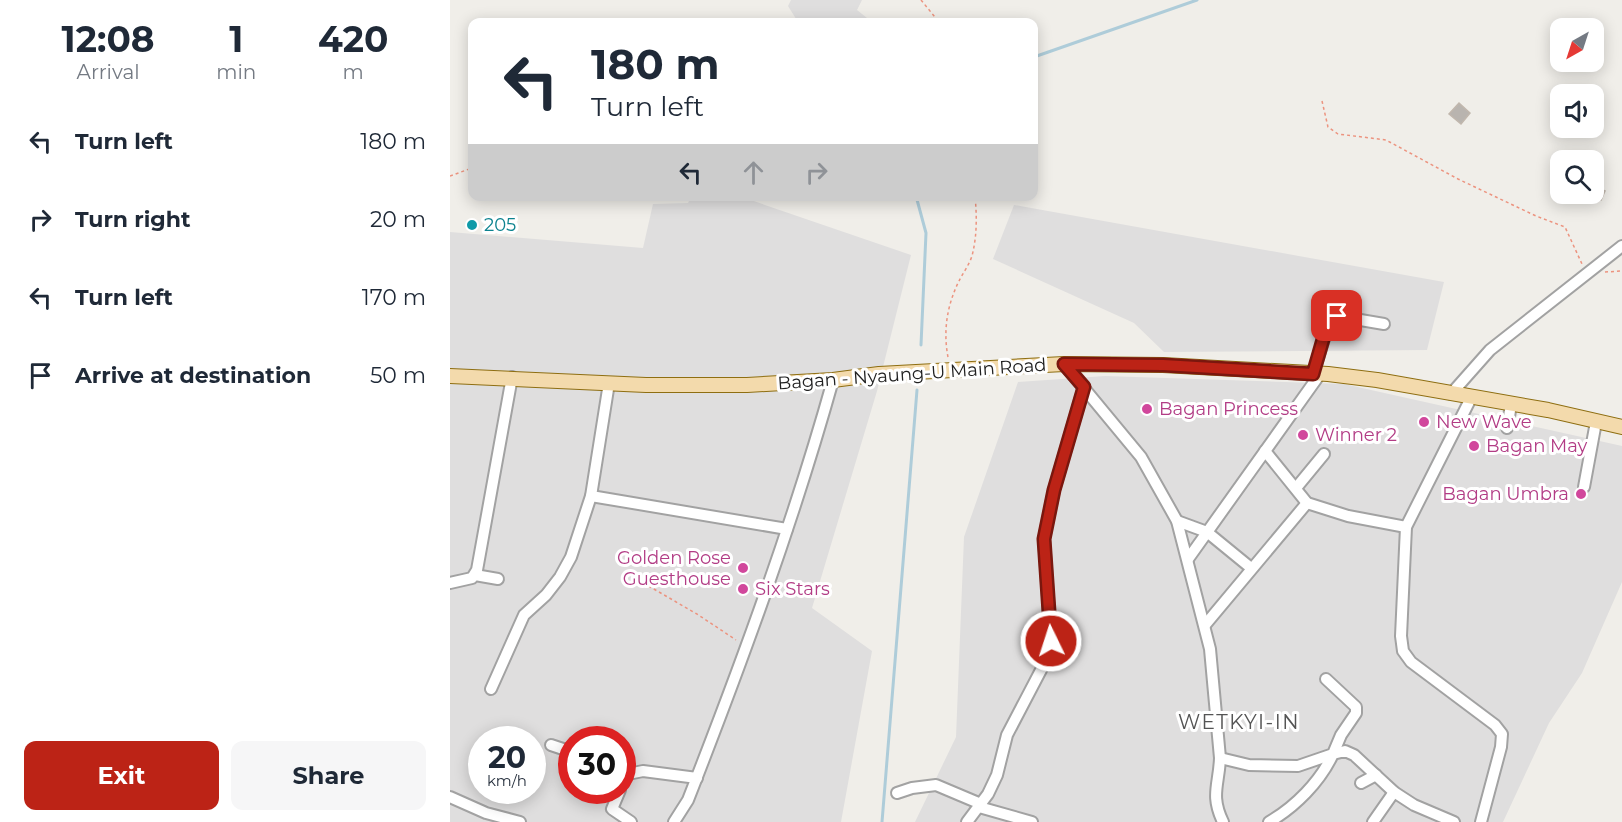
<!DOCTYPE html>
<style>
:root{--surface:#fff;--page:#f6f6f7;--text:#1f2937;--muted:#747a83;--accent:#bc2316}
body{margin:0;font-family:Montserrat,sans-serif;background:var(--page);color:var(--text);height:100vh;display:flex;flex-direction:column;font-size:22px;white-space:nowrap}
*{box-sizing:border-box;margin:0}
p{font-size:20px;color:var(--muted)}
.icon{flex:none;width:33px;height:33px;fill:none;stroke:currentColor;stroke-width:2;stroke-linecap:round;stroke-linejoin:round}
.map{position:relative;flex:1;overflow:hidden}
.drawer{display:flex;flex-direction:column;background:var(--surface);width:450px}
.drawer>*{flex:none}
.guide{position:absolute;left:18px;top:18px;width:570px;height:183px;border-radius:12px;box-shadow:0 3px 15px #0003;background:#fff;color:var(--text);overflow:hidden}
.needle{width:39px;rotate:219deg}
.fabs{position:absolute;left:1100px;top:18px;display:grid;gap:12px}
.fabs a{display:grid;place-items:center;width:54px;height:54px;border-radius:12px;background:var(--surface);box-shadow:0 3px 15px #0003;font-size:30px}
.speed{position:absolute;left:18px;top:726px;display:flex;gap:12px;font-size:30px;font-weight:700;text-align:center}
.speed>*{display:grid;place-content:center;width:78px;height:78px;border-radius:50%;background:var(--surface);box-shadow:0 3px 15px #0003;line-height:1}
.speed small{font-size:15px;font-weight:400}
.speed .limit{border:9px solid #d22;background:#fff;color:#111}
.pin{position:absolute;display:grid;place-items:center;width:51px;height:51px;color:#fff;margin:-26px;border-radius:12px;box-shadow:0 3px 9px #0006}
.me{position:absolute;width:66px;margin:-33px;rotate:356deg;stroke-linejoin:round;filter:drop-shadow(0 0 4px #0008)}
.turn{display:flex;align-items:center;gap:21px;height:126px;padding:0 24px;font-size:27px}
.turn .icon{width:78px;height:78px;stroke-width:2.5}
.turn b{display:block;font-size:42px;line-height:51px}
.lanes{display:flex;align-items:center;height:57px;padding:0 24px;background:#0003;justify-content:center;gap:30px;direction:ltr}
.lanes .off{opacity:.35}
.eta{display:flex;justify-content:space-evenly;align-items:center;height:102px;text-align:center}
.eta b{font-size:36px;font-weight:700;line-height:42px}
.primary-button{display:flex;gap:12px;margin-top:auto;padding:12px 24px}
.primary-button a{flex:1;height:69px;border-radius:12px;background:var(--accent);color:#fff;font-size:24px;font-weight:700;line-height:69px;text-align:center}
.primary-button a+a{background:var(--page);color:var(--text)}
ul{padding:0;list-style:none}
li{display:flex;align-items:center;gap:18px;height:78px;padding:0 24px}
li div{flex:1}
li b{display:block;font-size:22px}
li em{font-style:normal}
main{display:flex;flex:1;min-height:0}
.map>svg:first-child{display:block}
</style>
<main>
<section class="drawer">
<div class="eta">
<div><b>12:08</b><p>Arrival</p></div>
<div><b>1</b><p>min</p></div>
<div><b>420</b><p>m</p></div>
</div>
<ul>
<li><svg class="icon" aria-label="left" viewBox="0 0 24 24"><path d="M17 20v-9H6M10 6l-5 5 5 5"/></svg><div><b>Turn left</b></div><em>180 m</em></li>
<li><svg class="icon" aria-label="right" viewBox="0 0 24 24"><path d="M7 20v-9h11M14 6l5 5-5 5"/></svg><div><b>Turn right</b></div><em>20 m</em></li>
<li><svg class="icon" aria-label="left" viewBox="0 0 24 24"><path d="M17 20v-9H6M10 6l-5 5 5 5"/></svg><div><b>Turn left</b></div><em>170 m</em></li>
<li><svg class="icon" aria-label="arrive" viewBox="0 0 24 24"><path d="M6 21V4h12l-3 4 3 4H6"/></svg><div><b>Arrive at destination</b></div><em>50 m</em></li>
</ul>
<div class="primary-button"><a>Exit</a><a>Share</a></div>
</section>
<div class="map">
<svg width="1172" height="822" viewBox="0 0 1172 822">
<rect width="100%" height="100%" fill="#f0eee9"/>
<g fill="#dfdede" fill-rule="evenodd">
<path d="M341,0H412L407,10L422,22H348L338,6Z"/>
<path d="M289,196L461,255L427,391L362,608L422,651L391,822H0V232L193,248L203,204L238,203L241,197ZM32,740H82V790H32ZM122,740H172V790H122Z"/>
<path d="M564,205L994,282L977,350L714,352L684,323L543,259Z"/>
<path d="M655,376L894,384L1172,446V582L1132,673L1099,723L1053,822H465L506,737L514,537L568,382Z"/>
</g>
<g fill="none" stroke-linecap="round" stroke-linejoin="round">
<g stroke="#aeccd9" stroke-width="3">
<path d="M584,57L747,0"/>
<path d="M466,196L476,233L471,345"/>
<path d="M432,822L467,390"/>
</g>
</g>
<g fill="#b9b4af" stroke="#c1b7ad" stroke-width="1.5">
<path d="M1009,103L1020,113L1011,124L999,114Z"/>
<path d="M1143,186L1155,191L1151,200L1134,194H1143Z"/>
</g>
<g fill="none" stroke-linecap="round" stroke-linejoin="round">
<g stroke="#a2a2a2" stroke-width="14">
<g id="minor">
<path d="M614,364L691,457L727,521L760,649L770,758C769,785 760,795 773,822"/>
<path d="M863,374L881,317L887,316L934,324"/>
<path d="M1001,394L1040,350L1172,246"/>
<path d="M1021,398L956,527L951,636L953,651L961,662L1045,725L1052,734L1051,747L1031,822"/>
<path d="M1057,428L1061,405"/>
<path d="M815,451L857,503L898,516L956,527"/>
<path d="M1134,487L1146,422"/>
<path d="M846,488L874,454"/>
<path d="M141,496L337,529"/>
<path d="M727,521L757,532L801,568"/>
<path d="M738,559L870,374"/>
<path d="M25,575L48,579"/>
<path d="M0,583L22,578L27,570L62,377"/>
<path d="M755,625L857,503"/>
<path d="M41,689L74,615L96,595L110,577L121,557L141,496L159,383"/>
<path d="M101,745L122,752"/>
<path d="M770,758L799,765L848,766L883,754L891,735L906,713V707L876,679"/>
<path d="M172,771L183,773L193,771L247,778"/>
<path d="M911,783L926,775"/>
<path d="M170,790L162,809L181,822"/>
<path d="M447,793L462,788L486,785L531,804"/>
<path d="M0,797L36,813L70,822"/>
<path d="M529,807L582,822"/>
<path d="M224,822L238,800C292,662 343,523 383,380"/>
<path d="M517,822L538,794L547,775L557,735L591,670L601,641L594,539L604,490L634,387"/>
<path d="M819,822C845,807 870,782 883,754L895,751L904,755L944,792L964,805L1004,822"/>
<path d="M923,822L944,792"/>
</g>
</g>
<g stroke="#8e6e11" stroke-width="16">
<path id="major" d="M0,376L196,385H297L383,380L429,374L614,364L713,365L878,374L927,380L1098,410L1172,427"/>
</g>
<g stroke="#ec937f" stroke-width="1.5" stroke-dasharray="3 3" stroke-linecap="butt">
<path d="M471,0L489,22"/>
<path d="M872,101L878,127L888,134L936,140L1008,179L1086,216L1115,227L1132,264"/>
<path d="M0,176L22,168"/>
<path d="M1155,272L1172,271"/>
<path d="M498,357C493,331 497,305 509,281C513,273 519,265 522,256C527,236 527,217 525,196"/>
<path d="M183,577L247,614L286,640"/>
</g>
<use href="#minor" stroke="#fff" stroke-width="10"/>
<use href="#major" stroke="#f3daac" stroke-width="14"/>
</g>
<g fill="none" stroke-linecap="round" stroke-linejoin="round">
<g stroke="#7a170e" stroke-width="15">
<path id="route" d="M601,641L594,539L604,490L634,387L614,364L713,365L863,374L878,322L881,317L887,316"/>
</g>
<use href="#route" stroke="#bc2316" stroke-width="10"/>
</g>
<circle fill="#0f9aa8" stroke="#fff" stroke-width="2" cx="22" cy="225" r="6"/>
<g fill="#d1479c" stroke="#fff" stroke-width="2">
<circle cx="697" cy="409" r="6"/>
<circle cx="974" cy="422" r="6"/>
<circle cx="853" cy="435" r="6"/>
<circle cx="1024" cy="446" r="6"/>
<circle cx="1131" cy="494" r="6"/>
<circle cx="293" cy="568" r="6"/>
<circle cx="293" cy="589" r="6"/>
</g>
<g text-anchor="middle" dominant-baseline="central" stroke-width="6" stroke-linejoin="round" paint-order="stroke">
<g font-size="18" fill="#0d838f" stroke="#fff" text-anchor="start">
<text x="34" y="225">205</text>
</g>
<g font-size="18" fill="#212121" stroke="#fff">
<text transform="translate(462 374) rotate(-4)">Bagan - Nyaung-U Main Road</text>
</g>
<g font-size="18" fill="#b23c85" stroke="#fff" text-anchor="start">
<text x="709" y="409">Bagan Princess</text>
<text x="986" y="422">New Wave</text>
<text x="865" y="435">Winner 2</text>
<text x="1036" y="446">Bagan May</text>
<text x="1119" y="494" text-anchor="end">Bagan Umbra</text>
<text x="281" y="558" text-anchor="end">Golden Rose<tspan x="281" dy="21">Guesthouse</tspan></text>
<text x="305" y="589">Six Stars</text>
</g>
<g font-size="20" letter-spacing="1.5" fill="#545454" stroke="#fff">
<text x="789" y="722">WETKYI-IN</text>
</g>
</g>
</svg>
<div class="fabs">
<a><svg class="needle" viewBox="-14 -14 28 28"><path d="M0-13l5 13h-10z" fill="#e53935"/><path d="M0 13l5-13h-10z" fill="#747a83"/></svg></a>
<a><svg class="icon" aria-label="sound" viewBox="0 0 24 24"><path d="M4 9h4l5-4v14l-5-4H4zM17 9q2 3 0 6"/></svg></a>
<a><svg class="icon" aria-label="search" viewBox="0 0 24 24"><circle cx="10" cy="10" r="6"/><path d="M15 15l6 6"/></svg></a>
</div>
<div class="speed"><div>20<small>km/h</small></div><div class="limit">30</div></div>
<div class="pin" style="left:887px;top:316px;background:#d93025"><svg class="icon" aria-label="arrive" viewBox="0 0 24 24"><path d="M6 21V4h12l-3 4 3 4H6"/></svg></div>
<svg class="me" style="left:601px;top:641px" viewBox="-20 -20 40 40"><circle r="17" fill="#bc2316" stroke="#fff" stroke-width="3"/><path d="M0-11L8 9 0 5-8 9z" fill="#fff"/></svg>
<div class="guide">
<div class="turn"><svg class="icon" aria-label="left" viewBox="0 0 24 24"><path d="M17 20v-9H6M10 6l-5 5 5 5"/></svg><div><b>180 m</b>Turn left</div></div>
<div class="lanes"><svg class="icon" aria-label="left" viewBox="0 0 24 24"><path d="M17 20v-9H6M10 6l-5 5 5 5"/></svg><svg class="icon off" aria-label="ahead" viewBox="0 0 24 24"><path d="M12 20V5M6 11l6-6 6 6"/></svg><svg class="icon off" aria-label="right" viewBox="0 0 24 24"><path d="M7 20v-9h11M14 6l5 5-5 5"/></svg></div>
</div>
</div>
</main>
